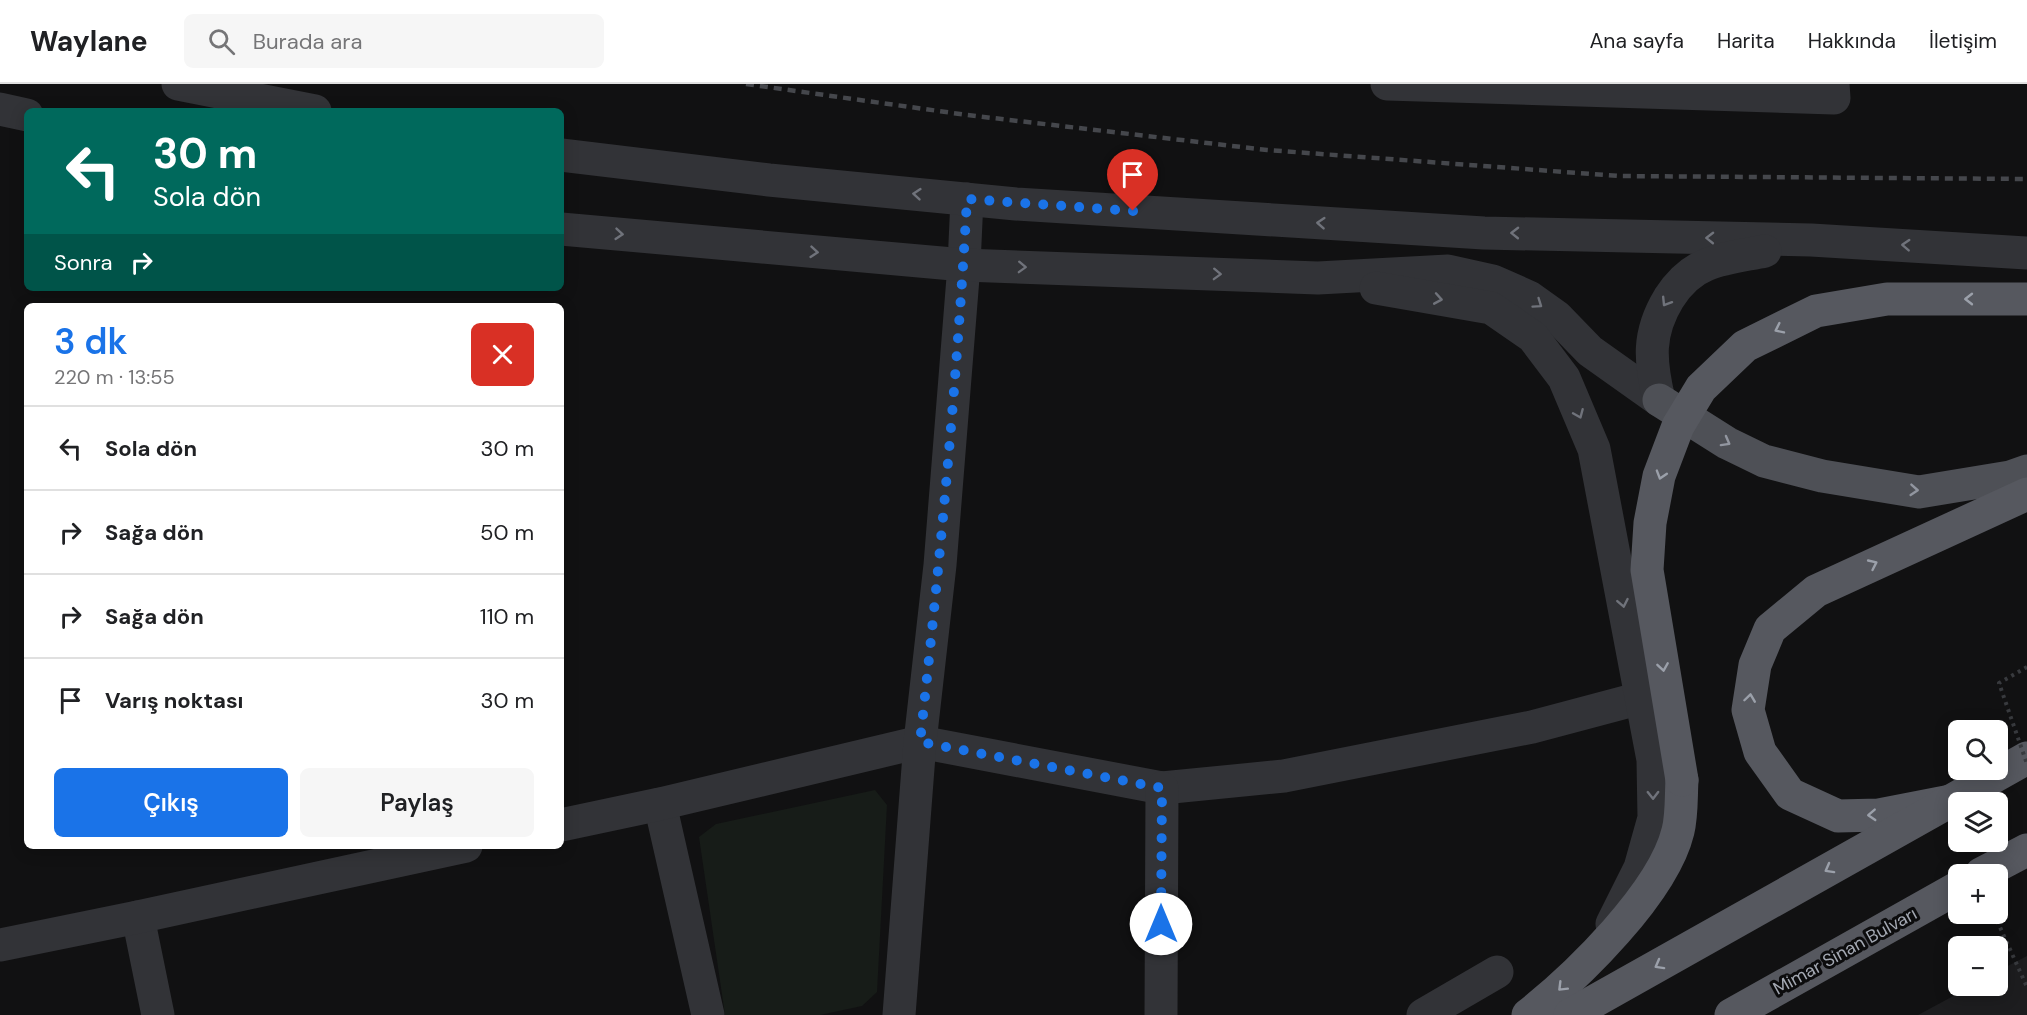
<!DOCTYPE html>
<html lang="tr">
<meta charset="utf-8">
<style>
:root{--surface:#fff;--page:#f6f6f6;--text:#202124;--muted:#757577;--line:#e0e0e0;--accent:#1a73e8}
body{margin:0;font-family:"DM Sans",sans-serif;background:var(--page);color:var(--text);height:100vh;display:flex;flex-direction:column;font-size:22px;white-space:nowrap}
*{box-sizing:border-box;margin:0}
p{font-size:20px;color:var(--muted)}
.icon{flex:none;width:33px;height:33px;fill:none;stroke:currentColor;stroke-width:2;stroke-linecap:round;stroke-linejoin:round}
.map{position:relative;flex:1;overflow:hidden}
.side{position:absolute;left:24px;top:219px;width:540px;height:546px;display:flex;flex-direction:column;background:var(--surface);border-radius:9px;box-shadow:0 3px 15px #0003}
.side>*{flex:none}
.hud{position:absolute;left:24px;top:24px;width:540px;height:183px;border-radius:9px;box-shadow:0 3px 15px #0003;background:#00695c;color:#fff;overflow:hidden}
.buttons{position:absolute;left:1948px;top:636px;display:grid;gap:12px}
.buttons a{display:grid;place-items:center;width:60px;height:60px;border-radius:9px;background:var(--surface);box-shadow:0 3px 15px #0003;font-size:30px}
.pin{position:absolute;display:grid;place-items:center;width:51px;height:51px;color:#fff;margin:-62px -26px;border-radius:50% 50% 50% 0;rotate:-45deg;box-shadow:0 0 6px #0007}
.pin .icon{rotate:45deg}
.me{position:absolute;width:66px;margin:-33px;rotate:0deg;stroke-linejoin:round;filter:drop-shadow(0 0 4px #0008)}
.turn{display:flex;align-items:center;gap:21px;height:126px;padding:0 30px;font-size:27px}
.turn .icon{width:78px;height:78px;stroke-width:2.5}
.turn b{display:block;font-size:42px;line-height:51px}
.then{display:flex;align-items:center;height:57px;padding:0 30px;background:#0003;gap:12px;font-size:22px}
.round{display:grid;place-items:center;flex:none;width:63px;height:63px;border-radius:9px;background:var(--page)}
.head{display:flex;align-items:center;justify-content:space-between;height:102px;padding:0 30px}
h1{font-size:36px;font-weight:600;line-height:45px;color:var(--accent)}
.action{display:flex;gap:12px;margin-top:auto;padding:12px 30px}
.action a{flex:1;height:69px;border-radius:9px;background:var(--accent);color:#fff;font-size:24px;font-weight:600;line-height:69px;text-align:center}
.action a+a{background:var(--page);color:var(--text)}
ul{padding:0;list-style:none}
li{display:flex;align-items:center;gap:18px;height:84px;padding:0 30px;border-top:2px solid var(--line)}
li div{flex:1}
li b{display:block;font-size:22px}
li em{font-style:normal}
header{display:flex;align-items:center;gap:36px;box-sizing:border-box;height:84px;padding:0 30px;background:var(--surface);border-bottom:2px solid var(--line)}
header strong{font-size:28px}
nav{display:flex;gap:33px;margin-inline-start:auto;font-size:21px}
.search{width:420px;height:54px;background:var(--page);display:flex;align-items:center;gap:15px;box-sizing:border-box;padding:0 21px;border-radius:9px;color:var(--muted);font-size:22px}
.map>svg:first-child{display:block}
</style>
<header>
<strong>Waylane</strong>
<div class="search"><svg class="icon" aria-label="search" viewBox="0 0 24 24"><circle cx="10" cy="10" r="6"/><path d="M15 15l6 6"/></svg>Burada ara</div>
<nav><a>Ana sayfa</a><a>Harita</a><a>Hakkında</a><a>İletişim</a></nav>
</header>
<div class="map">
<svg width="2027" height="931" viewBox="0 0 2027 931">
<rect width="100%" height="100%" fill="#111112"/>
<path fill="#1d1d1f" d="M2027,872V931H1918L1972,902H1998V887Z"/>
<path fill="#171c18" d="M875,706L887,721L877,908L862,922L820,931H725L699,753L716,740Z"/>
<g fill="none" stroke-linecap="round" stroke-linejoin="round">
<path stroke="#383a3e" stroke-width="4" stroke-dasharray="3 4.5" stroke-linecap="butt" d="M1994,830L2027,903"/>
<g stroke="#323337" stroke-width="33">
<path d="M1387,0L1834,14L1833,0"/>
<path d="M660,720L708,931"/>
<path d="M561,741L660,720L920,658L1162,704L1284,692L1532,643L1641,614"/>
<path d="M138,833L158,931"/>
<path d="M0,861L138,833L466,762"/>
<path d="M899,931L920,658L940,481L964,181L967,115"/>
<path d="M1161,931L1162,704"/>
<path d="M1423,931L1497,888"/>
</g>
<g stroke="#323337" stroke-width="33">
<path d="M178,0L315,27"/>
<path d="M0,25L27,31"/>
<path d="M561,71L769,96L1016,120L1484,149L1811,156L2027,169"/>
<path d="M561,145L964,181L1318,194L1448,187L1493,197L1529,213L1557,233L1590,267L1659,316"/>
<path d="M1376,204L1491,224L1533,253L1564,294L1594,365L1653,676L1654,734L1640,784L1612,840"/>
<path d="M1659,316C1650,277 1647,250 1669,214C1678,200 1691,187 1706,181C1724,173 1746,171 1765,167"/>
</g>
<path stroke="#4e5056" stroke-width="33" d="M1659,316L1727,359L1764,377L1822,392L1919,408L2010,393L2027,387"/>
<g stroke="#56585f" stroke-width="33">
<path d="M1951,717L1879,731L1838,732L1790,710L1760,668L1748,626L1755,581L1770,545L1816,507L2027,410"/>
<path d="M1981,790L2027,766"/>
<path d="M1528,931C1577,892 1663,809 1678,747C1682,731 1681,712 1682,696"/>
<path d="M1570,931L2027,674"/>
<path d="M1731,931L1959,803"/>
</g>
<path stroke="#45474c" stroke-width="4.5" stroke-dasharray="8 6" stroke-linecap="butt" d="M746,0L967,31L1267,66L1619,92L2027,95"/>
<path stroke="#383a3e" stroke-width="4" stroke-dasharray="3 4.5" stroke-linecap="butt" d="M2027,583L1999,599L2027,680"/>
<path stroke="#56585f" stroke-width="33" d="M1682,696L1647,486L1650,439L1659,392L1678,342L1701,304L1745,262L1816,227L1887,215H2027"/>
</g>
<defs><path id="oneway-chevron" d="M-2-3.5L2.5 0L-2 3.5" fill="none" stroke-width="1.6" stroke-linecap="round" stroke-linejoin="round" transform="scale(1.5)"/></defs>
<g stroke="#70737b">
<use href="#oneway-chevron" transform="translate(917 110) rotate(-175)"/>
<use href="#oneway-chevron" transform="translate(1321 139) rotate(-176)"/>
<use href="#oneway-chevron" transform="translate(1515 149) rotate(-179)"/>
<use href="#oneway-chevron" transform="translate(619 150) rotate(5)"/>
<use href="#oneway-chevron" transform="translate(1710 154) rotate(-179)"/>
<use href="#oneway-chevron" transform="translate(1906 161) rotate(-177)"/>
<use href="#oneway-chevron" transform="translate(814 168) rotate(5)"/>
<use href="#oneway-chevron" transform="translate(1022 183) rotate(2)"/>
<use href="#oneway-chevron" transform="translate(1217 190) rotate(2)"/>
<use href="#oneway-chevron" transform="translate(1438 215) rotate(10)"/>
<use href="#oneway-chevron" transform="translate(1666 218) rotate(122)"/>
<use href="#oneway-chevron" transform="translate(1538 220) rotate(35)"/>
<use href="#oneway-chevron" transform="translate(1579 330) rotate(67)"/>
<use href="#oneway-chevron" transform="translate(1623 519) rotate(79)"/>
<use href="#oneway-chevron" transform="translate(1653 711) rotate(89)"/>
</g>
<g stroke="#9ba0aa">
<use href="#oneway-chevron" transform="translate(1969 215) rotate(-180)"/>
<use href="#oneway-chevron" transform="translate(1779 245) rotate(154)"/>
<use href="#oneway-chevron" transform="translate(1661 391) rotate(107)"/>
<use href="#oneway-chevron" transform="translate(1873 480) rotate(-25)"/>
<use href="#oneway-chevron" transform="translate(1663 583) rotate(81)"/>
<use href="#oneway-chevron" transform="translate(1750 614) rotate(-82)"/>
<use href="#oneway-chevron" transform="translate(1872 731) rotate(177)"/>
<use href="#oneway-chevron" transform="translate(1829 785) rotate(151)"/>
<use href="#oneway-chevron" transform="translate(1659 881) rotate(151)"/>
<use href="#oneway-chevron" transform="translate(1562 903) rotate(135)"/>
</g>
<g stroke="#9296a0">
<use href="#oneway-chevron" transform="translate(1726 358) rotate(29)"/>
<use href="#oneway-chevron" transform="translate(1914 406) rotate(4)"/>
</g>
<g fill="none" stroke-linecap="round" stroke-linejoin="round">
<path stroke="#1a73e8" stroke-width="10" stroke-dasharray="0 18" d="M1133,127L967,115C957,296 940,477 920,658L1162,704L1161,840"/>
</g>
<g text-anchor="middle" dominant-baseline="central" stroke-width="6" stroke-linejoin="round" paint-order="stroke">
<g font-size="18" fill="#a3a8b2" stroke="#0c0c0d">
<text transform="translate(1845 867) rotate(-29)">Mimar Sinan Bulvarı</text>
</g>
</g>
</svg>
<div class="buttons">
<a><svg class="icon" aria-label="search" viewBox="0 0 24 24"><circle cx="10" cy="10" r="6"/><path d="M15 15l6 6"/></svg></a>
<a><svg class="icon" aria-label="layers" viewBox="0 0 24 24"><path d="M12 4l9 5-9 5-9-5zM3 14l9 5 9-5"/></svg></a>
<a>+</a>
<a>−</a>
</div>
<div class="pin" style="left:1133px;top:127px;background:#d93025"><svg class="icon" aria-label="arrive" viewBox="0 0 24 24"><path d="M6 21V4h12l-3 4 3 4H6"/></svg></div>
<svg class="me" style="left:1161px;top:840px" viewBox="-20 -20 40 40"><circle r="19" fill="#fff"/><path d="M0-13L10 11 0 6-10 11z" fill="#1a73e8"/></svg>
<div class="hud">
<div class="turn"><svg class="icon" aria-label="left" viewBox="0 0 24 24"><path d="M17 20v-9H6M10 6l-5 5 5 5"/></svg><div><b>30 m</b>Sola dön</div></div>
<div class="then">Sonra<svg class="icon" aria-label="right" viewBox="0 0 24 24"><path d="M7 20v-9h11M14 6l5 5-5 5"/></svg></div>
</div>
<section class="side">
<div class="head"><div><h1>3 dk</h1><p>220 m · 13:55</p></div><a class="round" style="background:#d93025;color:#fff"><svg class="icon" aria-label="close" viewBox="0 0 24 24"><path d="M6 6l12 12M18 6L6 18"/></svg></a></div>
<ul>
<li><svg class="icon" aria-label="left" viewBox="0 0 24 24"><path d="M17 20v-9H6M10 6l-5 5 5 5"/></svg><div><b>Sola dön</b></div><em>30 m</em></li>
<li><svg class="icon" aria-label="right" viewBox="0 0 24 24"><path d="M7 20v-9h11M14 6l5 5-5 5"/></svg><div><b>Sağa dön</b></div><em>50 m</em></li>
<li><svg class="icon" aria-label="right" viewBox="0 0 24 24"><path d="M7 20v-9h11M14 6l5 5-5 5"/></svg><div><b>Sağa dön</b></div><em>110 m</em></li>
<li><svg class="icon" aria-label="arrive" viewBox="0 0 24 24"><path d="M6 21V4h12l-3 4 3 4H6"/></svg><div><b>Varış noktası</b></div><em>30 m</em></li>
</ul>
<div class="action"><a>Çıkış</a><a>Paylaş</a></div>
</section>
</div>
